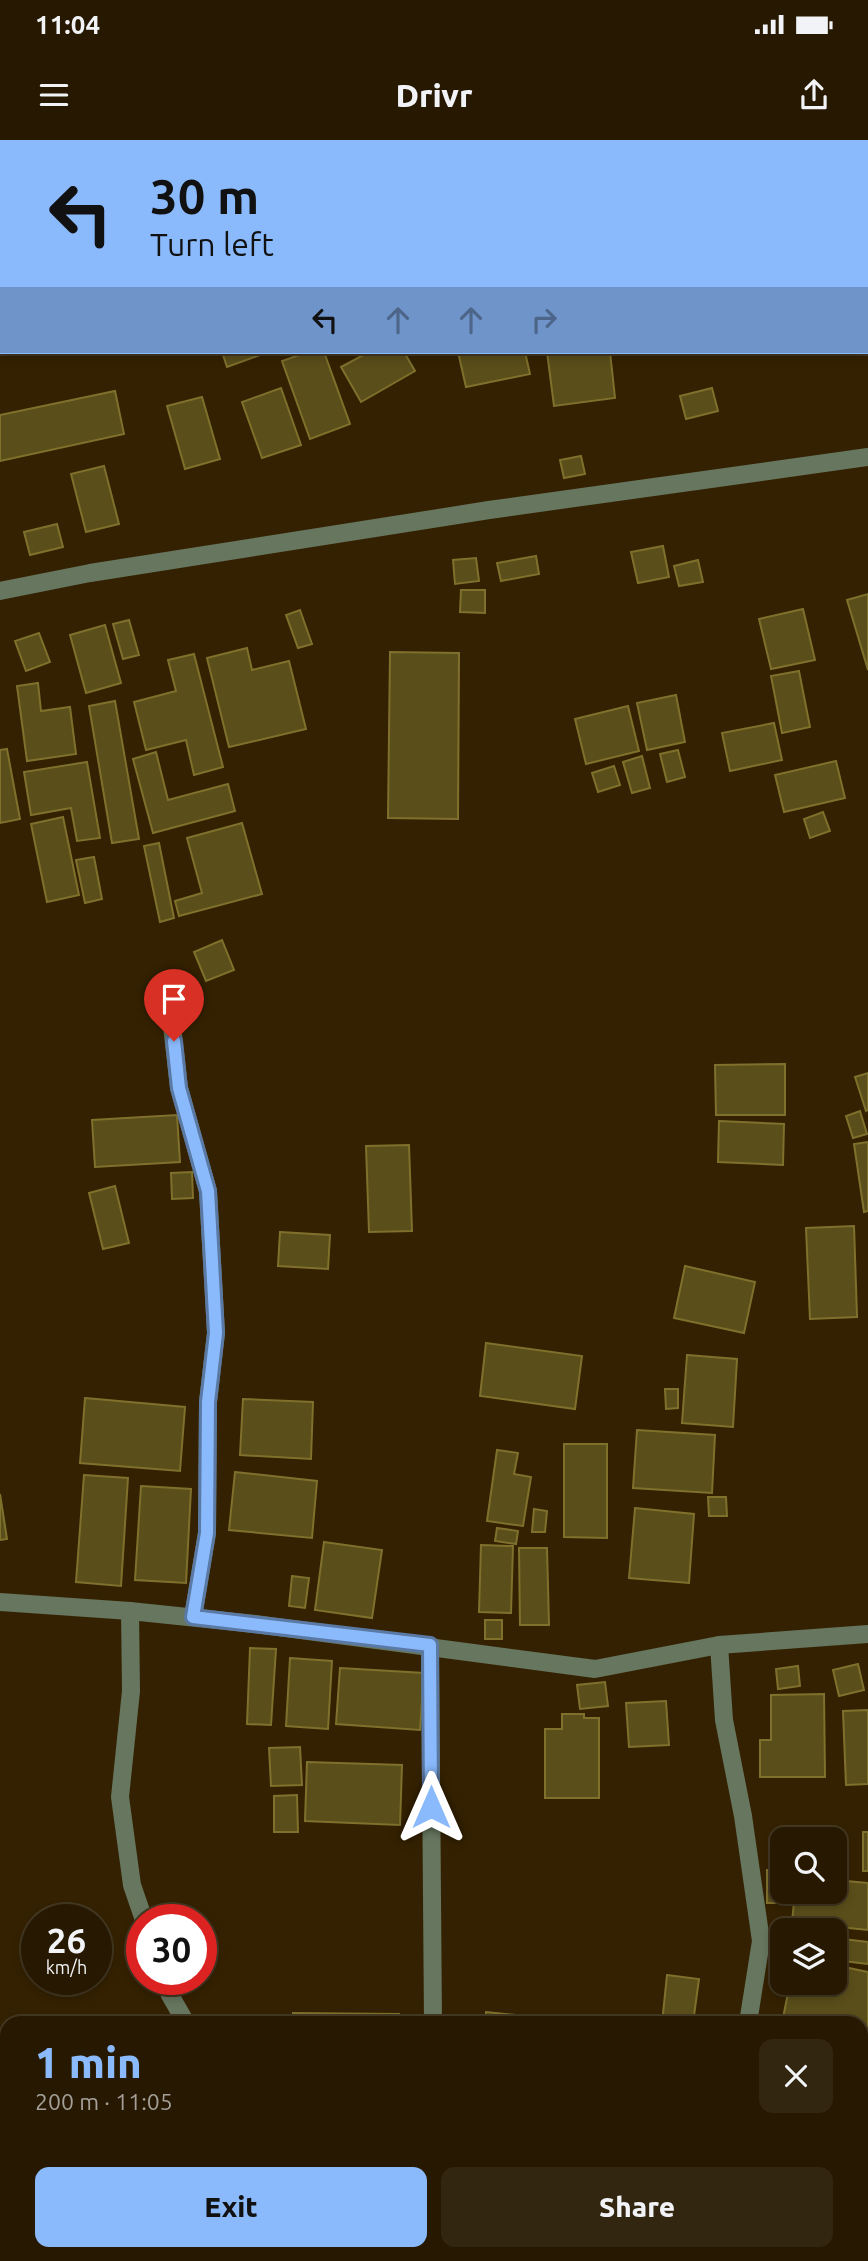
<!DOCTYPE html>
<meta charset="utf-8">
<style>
:root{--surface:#271901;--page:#332610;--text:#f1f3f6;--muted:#a4a099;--line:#433823;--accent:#8abafc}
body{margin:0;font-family:Ubuntu,sans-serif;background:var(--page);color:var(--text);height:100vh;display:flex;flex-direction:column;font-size:26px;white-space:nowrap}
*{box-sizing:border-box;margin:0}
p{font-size:23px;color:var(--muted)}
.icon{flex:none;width:38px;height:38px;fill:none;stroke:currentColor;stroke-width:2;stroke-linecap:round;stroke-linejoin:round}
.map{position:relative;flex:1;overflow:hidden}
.panel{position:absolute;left:0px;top:1876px;width:868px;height:245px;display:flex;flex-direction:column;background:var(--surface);border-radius:21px 21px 0 0;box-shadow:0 4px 10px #0003,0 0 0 2px var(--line)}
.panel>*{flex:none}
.top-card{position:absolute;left:0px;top:0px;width:868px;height:214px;box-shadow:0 4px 10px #0003,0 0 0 2px var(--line);background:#8abafc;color:#111;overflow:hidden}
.controls{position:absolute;left:770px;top:1687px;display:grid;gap:14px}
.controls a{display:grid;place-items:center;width:77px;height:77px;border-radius:14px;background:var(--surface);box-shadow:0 4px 10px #0003,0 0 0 2px var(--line);font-size:35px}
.speed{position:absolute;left:21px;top:1764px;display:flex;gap:14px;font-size:35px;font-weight:700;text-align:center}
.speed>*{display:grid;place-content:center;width:91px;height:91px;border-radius:50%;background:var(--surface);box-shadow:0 4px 10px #0003,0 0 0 2px var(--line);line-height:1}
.speed small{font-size:18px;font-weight:400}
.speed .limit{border:10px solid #d22;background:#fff;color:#111}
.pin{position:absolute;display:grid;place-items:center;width:60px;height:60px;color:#fff;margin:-72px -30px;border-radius:50% 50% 50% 0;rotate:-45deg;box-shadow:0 0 7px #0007}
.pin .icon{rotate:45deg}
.me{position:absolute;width:77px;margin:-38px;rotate:0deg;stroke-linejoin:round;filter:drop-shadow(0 0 5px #0008)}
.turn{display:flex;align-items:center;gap:24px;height:147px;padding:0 35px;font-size:32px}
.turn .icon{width:91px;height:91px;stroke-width:2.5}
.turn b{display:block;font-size:49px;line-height:60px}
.lanes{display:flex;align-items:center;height:66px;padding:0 35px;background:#0003;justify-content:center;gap:35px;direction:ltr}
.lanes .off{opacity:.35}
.round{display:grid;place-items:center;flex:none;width:74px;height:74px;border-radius:14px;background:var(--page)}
.summary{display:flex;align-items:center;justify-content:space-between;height:119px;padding:0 35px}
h1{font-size:42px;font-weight:800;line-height:52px;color:var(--accent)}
.primary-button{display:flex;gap:14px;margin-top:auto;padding:14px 35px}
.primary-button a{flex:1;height:80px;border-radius:14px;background:var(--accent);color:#111;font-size:28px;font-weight:800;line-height:80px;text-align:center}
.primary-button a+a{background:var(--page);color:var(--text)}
.status{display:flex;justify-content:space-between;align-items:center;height:49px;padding:0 35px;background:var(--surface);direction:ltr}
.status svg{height:19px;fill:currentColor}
header{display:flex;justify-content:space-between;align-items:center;height:91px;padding:0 35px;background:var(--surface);font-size:32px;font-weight:800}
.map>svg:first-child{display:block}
</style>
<div class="status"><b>11:04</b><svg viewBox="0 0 49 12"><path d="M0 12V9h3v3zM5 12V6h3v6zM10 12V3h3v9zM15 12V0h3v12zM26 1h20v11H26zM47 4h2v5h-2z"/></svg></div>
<header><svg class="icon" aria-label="menu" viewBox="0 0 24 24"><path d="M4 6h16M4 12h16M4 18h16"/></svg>Drivr<svg class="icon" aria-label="share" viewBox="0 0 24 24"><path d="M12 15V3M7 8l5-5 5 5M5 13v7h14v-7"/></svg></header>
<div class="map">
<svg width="868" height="2121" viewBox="0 0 868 2121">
<rect width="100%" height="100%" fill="#342101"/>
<g fill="#5a4e1a" stroke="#7f702c" stroke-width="2">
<path d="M222,212H262L263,214L227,227Z"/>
<path d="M308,212H324L350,284L310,299L282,221Z"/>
<path d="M369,212H404L415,231L361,262L341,227Z"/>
<path d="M458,212H525L530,234L466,247Z"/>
<path d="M547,212H610L615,258L554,266Z"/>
<path d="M281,248L301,305L262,318L242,262Z"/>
<path d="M712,248L718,271L686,279L680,256Z"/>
<path d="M115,251L124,294L0,321V275Z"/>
<path d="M202,257L220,319L185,329L167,266Z"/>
<path d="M581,316L585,334L564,338L560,320Z"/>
<path d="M104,326L119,384L86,392L71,334Z"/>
<path d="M57,384L63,407L30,415L24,392Z"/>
<path d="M663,406L669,437L638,443L631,412Z"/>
<path d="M536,416L539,434L501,441L497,423Z"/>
<path d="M476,418L479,441L455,444L453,420Z"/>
<path d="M698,420L703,442L679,446L674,426Z"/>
<path d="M461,450H485V473L460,472Z"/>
<path d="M868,454V530L847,460Z"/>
<path d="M803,469L815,520L771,529L759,479Z"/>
<path d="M300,470L312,504L298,508L286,475Z"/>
<path d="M129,480L139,515L123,519L113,484Z"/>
<path d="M105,485L121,543L86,553L70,495Z"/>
<path d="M39,493L50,522L26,531L15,501Z"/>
<path d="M247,508L252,530L289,521L306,589L229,607L207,518Z"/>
<path d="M390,512L459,513L458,679L388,678Z"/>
<path d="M194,514L223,627L194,635L186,600L146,610L134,562L176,551L168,520Z"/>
<path d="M799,531L810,587L782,593L771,536Z"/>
<path d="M38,543L41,571L70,567L76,614L27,621L17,546Z"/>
<path d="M676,555L685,602L647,610L637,563Z"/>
<path d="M115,561L139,699L112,703L89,566Z"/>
<path d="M628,566L639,611L586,624L575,579Z"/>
<path d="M774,583L782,620L730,631L722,593Z"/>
<path d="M7,609L20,679L0,683V610Z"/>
<path d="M678,610L685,637L667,642L660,614Z"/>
<path d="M156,612L168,660L228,644L235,671L153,693L133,619Z"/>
<path d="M642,616L650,648L632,653L623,622Z"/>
<path d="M836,621L845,658L784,672L775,635Z"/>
<path d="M87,622L100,698L77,701L71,668L31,675L24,632Z"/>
<path d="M614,626L620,645L598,652L592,633Z"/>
<path d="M823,672L830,691L810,698L804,679Z"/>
<path d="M63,677L79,755L47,762L31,684Z"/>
<path d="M242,683L262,754L179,776L175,761L202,753L187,698Z"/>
<path d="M159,703L174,778L160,782L144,706Z"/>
<path d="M94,717L102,759L85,763L76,720Z"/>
<path d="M222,800L234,830L206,841L194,812Z"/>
<path d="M785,924V975H716L715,925Z"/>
<path d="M868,933V970L866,971L855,937Z"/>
<path d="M860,971L867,994L853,998L846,976Z"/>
<path d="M177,975L180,1022L95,1027L92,980Z"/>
<path d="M719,981L784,984L783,1025L718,1022Z"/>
<path d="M868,1002V1071L864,1072L854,1004Z"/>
<path d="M409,1005L412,1091L369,1092L366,1006Z"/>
<path d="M192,1032L193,1058L172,1059L171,1033Z"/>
<path d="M115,1046L129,1103L103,1109L89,1053Z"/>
<path d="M854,1086L857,1177L810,1179L806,1088Z"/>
<path d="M280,1092L330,1095L328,1129L278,1126Z"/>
<path d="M685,1126L755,1142L744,1193L674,1178Z"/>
<path d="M486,1203L582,1216L575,1269L480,1256Z"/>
<path d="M687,1215L737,1219L733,1287L682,1283Z"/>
<path d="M665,1249H678V1268L666,1269Z"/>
<path d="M85,1258L185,1267L180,1331L80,1323Z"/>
<path d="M243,1259L313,1262L311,1319L240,1315Z"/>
<path d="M637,1290L715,1295L712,1353L633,1348Z"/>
<path d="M564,1304H607V1398L564,1397Z"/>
<path d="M497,1310L518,1313L514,1334L531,1337L523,1386L487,1381Z"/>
<path d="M235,1332L317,1341L312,1398L229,1390Z"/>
<path d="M84,1335L128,1338L121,1446L76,1442Z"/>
<path d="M141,1346L191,1349L186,1443L135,1440Z"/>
<path d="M0,1354L7,1399L0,1400Z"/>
<path d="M708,1357H726L727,1376H709Z"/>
<path d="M635,1368L694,1374L689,1443L629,1438Z"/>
<path d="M534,1369L547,1371L545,1392H532Z"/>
<path d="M497,1388L518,1391L516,1404L495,1401Z"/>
<path d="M324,1402L382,1410L372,1478L315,1470Z"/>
<path d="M481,1405L513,1406L511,1473L479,1472Z"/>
<path d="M519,1408H547L549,1485H520Z"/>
<path d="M292,1436L309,1438L305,1468L289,1466Z"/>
<rect x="485" y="1480" width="17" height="19"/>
<path d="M250,1508L276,1509L271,1585L247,1584Z"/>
<path d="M290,1518L332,1521L328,1589L286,1586Z"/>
<path d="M858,1524L864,1550L839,1556L833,1530Z"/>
<path d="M798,1526L800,1546L778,1549L776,1529Z"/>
<path d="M340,1528L424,1533L420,1590L336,1584Z"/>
<path d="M605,1542L608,1566L580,1569L577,1545Z"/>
<path d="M824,1554L825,1637H760V1600H771V1555Z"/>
<path d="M666,1561L669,1605L629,1607L626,1563Z"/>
<path d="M868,1570V1644L846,1645L843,1571Z"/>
<path d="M562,1574H584V1578H599V1658H545V1589H562Z"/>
<path d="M300,1607L302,1645L271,1646L269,1608Z"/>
<path d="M307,1622L402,1625L400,1685L305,1681Z"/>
<path d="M297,1655L298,1692H274V1656Z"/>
<rect x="863" y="1692" width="5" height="39"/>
<path d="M767,1730L782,1731V1752H792V1763H767Z"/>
<path d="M835,1740L868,1743V1790L792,1782L795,1752H835Z"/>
<path d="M835,1798L868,1802V1824L835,1820Z"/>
<path d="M774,1808L782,1809V1823L772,1822Z"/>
<path d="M835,1825L868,1832V1904L861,1902V1883H782L790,1843H835Z"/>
<path d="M667,1835L699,1839L693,1883H662Z"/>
<path d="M486,1872L536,1877L535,1883H485Z"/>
<path d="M293,1873L399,1874V1883H293Z"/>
<path d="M861,2035L868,2037V2079L861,2078Z"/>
<path d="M0,2038H5L6,2079H0Z"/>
<path d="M861,2101L868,2102V2121H759L760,2114H861Z"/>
<path d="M0,2112L14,2114V2121H0Z"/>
<path d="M382,2116V2121H344V2119Z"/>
</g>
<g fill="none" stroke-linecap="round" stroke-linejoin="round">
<g stroke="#66765f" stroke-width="18">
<path d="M0,451L90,433L489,370L868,317"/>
<path d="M171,877L179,948L208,1051L216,1193L208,1262L207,1393L193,1477"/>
<path d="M0,1462L130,1471L255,1484L595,1529L719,1505L868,1494"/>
<path d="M130,1471L131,1551L120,1657L132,1745L144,1780"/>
<path d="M430,1505L433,1883"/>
<path d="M719,1505L724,1580L743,1676L761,1801L748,1883"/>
<path d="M164,1839L170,1855L186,1883"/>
<path d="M266,2114L267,2121"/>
<path d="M689,2121L691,2114"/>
</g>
</g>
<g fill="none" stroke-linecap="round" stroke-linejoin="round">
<g stroke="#5a79a4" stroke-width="18">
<path id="route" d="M174,901L179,948L208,1051L216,1193L208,1262L207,1393L193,1477L430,1505L431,1667"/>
</g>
<use href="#route" stroke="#8abafc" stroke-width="12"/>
</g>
</svg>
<div class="controls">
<a><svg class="icon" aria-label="search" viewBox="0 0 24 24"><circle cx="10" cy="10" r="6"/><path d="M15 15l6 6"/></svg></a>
<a><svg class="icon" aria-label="layers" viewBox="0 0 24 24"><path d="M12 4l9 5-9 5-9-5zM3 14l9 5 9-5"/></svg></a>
</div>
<div class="speed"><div>26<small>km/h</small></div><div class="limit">30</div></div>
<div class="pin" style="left:174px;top:901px;background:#d93025"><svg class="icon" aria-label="arrive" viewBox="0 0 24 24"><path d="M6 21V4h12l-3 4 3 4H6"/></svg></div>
<svg class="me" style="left:431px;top:1667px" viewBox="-20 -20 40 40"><path d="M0-17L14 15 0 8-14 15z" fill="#8abafc" stroke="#fff" stroke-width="4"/></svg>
<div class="top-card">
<div class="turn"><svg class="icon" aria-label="left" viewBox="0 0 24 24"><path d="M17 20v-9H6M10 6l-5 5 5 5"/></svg><div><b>30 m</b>Turn left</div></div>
<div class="lanes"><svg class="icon" aria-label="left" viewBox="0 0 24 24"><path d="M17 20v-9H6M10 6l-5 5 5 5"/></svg><svg class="icon off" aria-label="ahead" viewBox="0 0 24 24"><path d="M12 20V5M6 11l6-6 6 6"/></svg><svg class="icon off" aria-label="ahead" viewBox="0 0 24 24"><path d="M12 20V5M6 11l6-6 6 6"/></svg><svg class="icon off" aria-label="right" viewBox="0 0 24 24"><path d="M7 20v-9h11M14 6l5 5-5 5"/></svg></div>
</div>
<section class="panel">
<div class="summary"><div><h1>1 min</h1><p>200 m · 11:05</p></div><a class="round"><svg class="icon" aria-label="close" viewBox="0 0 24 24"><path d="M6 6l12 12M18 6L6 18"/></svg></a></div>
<div class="primary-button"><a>Exit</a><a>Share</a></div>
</section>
</div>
